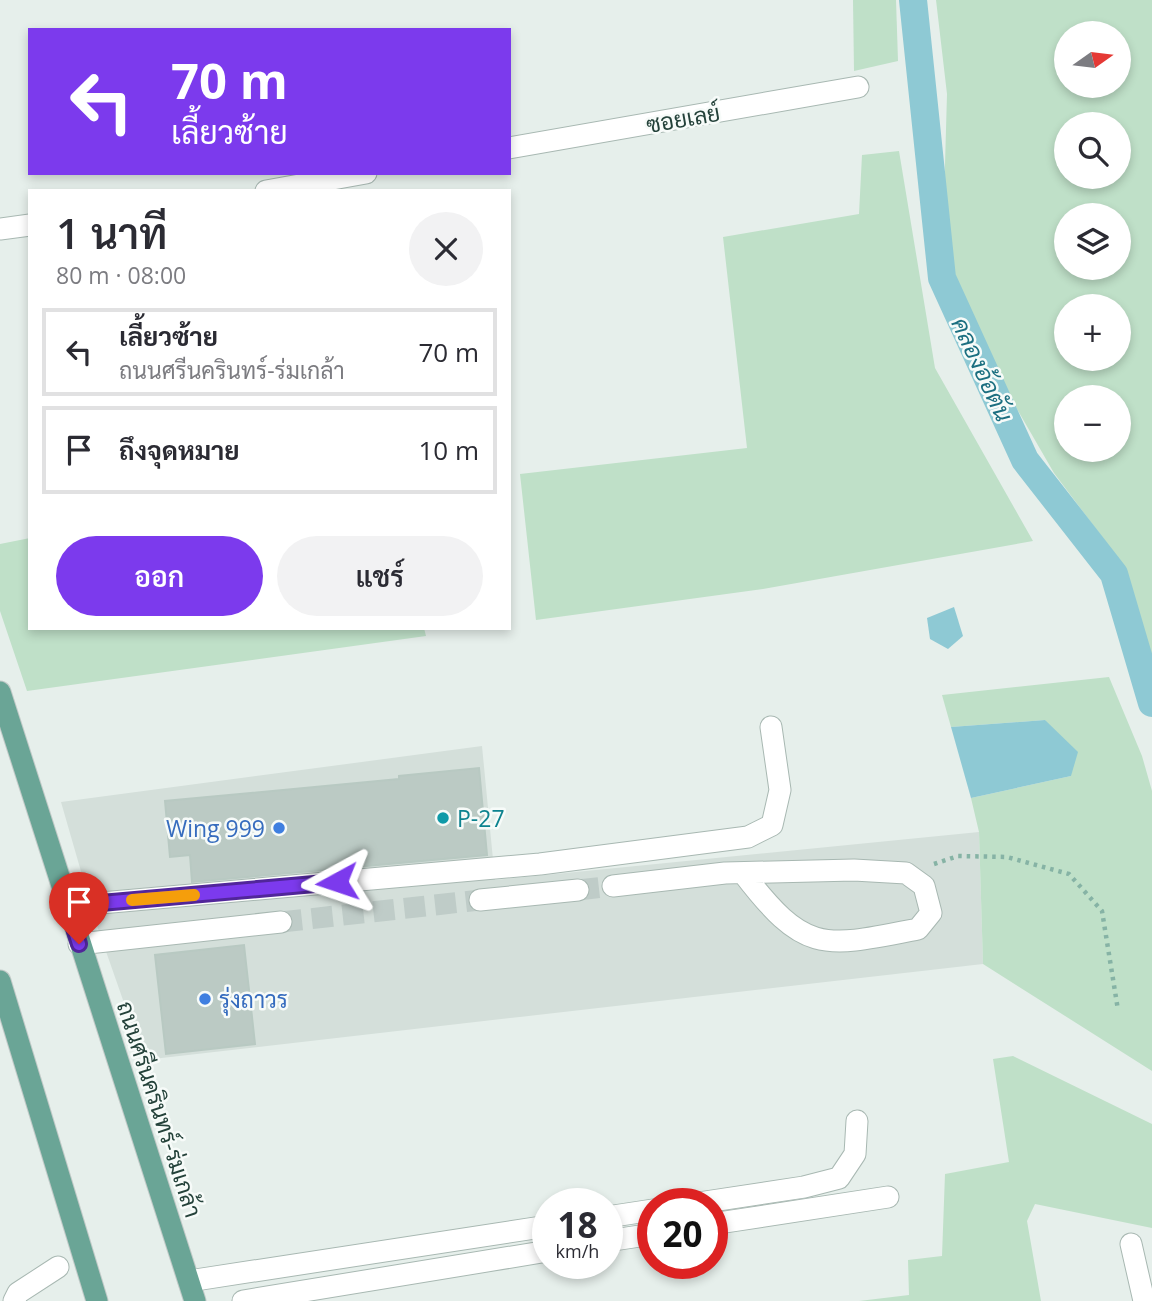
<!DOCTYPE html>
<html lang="th">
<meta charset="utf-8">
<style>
:root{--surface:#fff;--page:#f2f2f3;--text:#2b2b33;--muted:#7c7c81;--line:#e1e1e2;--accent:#7c3aed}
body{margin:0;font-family:"Open Sans",Sarabun,sans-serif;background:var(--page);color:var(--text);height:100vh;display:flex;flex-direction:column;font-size:26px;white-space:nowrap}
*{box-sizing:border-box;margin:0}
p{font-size:23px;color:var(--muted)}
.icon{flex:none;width:38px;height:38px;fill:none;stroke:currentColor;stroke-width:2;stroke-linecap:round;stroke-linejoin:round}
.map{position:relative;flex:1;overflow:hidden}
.panel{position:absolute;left:28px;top:189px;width:483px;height:441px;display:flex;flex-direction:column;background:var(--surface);border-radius:0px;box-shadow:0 4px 10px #0003}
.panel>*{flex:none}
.banner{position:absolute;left:28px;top:28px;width:483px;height:147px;border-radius:0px;box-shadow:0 4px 10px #0003;background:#7c3aed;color:#fff;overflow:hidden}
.needle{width:46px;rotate:76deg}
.buttons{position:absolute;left:1054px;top:21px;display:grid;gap:14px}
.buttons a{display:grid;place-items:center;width:77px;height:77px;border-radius:50%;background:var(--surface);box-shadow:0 4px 10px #0003;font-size:35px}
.speed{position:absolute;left:532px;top:1188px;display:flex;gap:14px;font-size:35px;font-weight:700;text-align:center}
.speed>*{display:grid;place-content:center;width:91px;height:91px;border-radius:50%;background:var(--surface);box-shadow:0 4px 10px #0003;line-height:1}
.speed small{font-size:18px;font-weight:400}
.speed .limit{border:10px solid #d22;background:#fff;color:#111}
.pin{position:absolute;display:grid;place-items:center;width:60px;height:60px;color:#fff;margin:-72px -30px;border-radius:50% 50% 50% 0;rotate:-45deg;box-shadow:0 0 7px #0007}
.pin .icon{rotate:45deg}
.me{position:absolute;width:77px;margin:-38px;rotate:265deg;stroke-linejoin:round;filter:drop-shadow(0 0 5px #0008)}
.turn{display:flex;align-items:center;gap:24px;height:147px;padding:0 28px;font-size:32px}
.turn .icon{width:91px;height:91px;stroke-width:2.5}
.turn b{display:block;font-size:49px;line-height:60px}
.round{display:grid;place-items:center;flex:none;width:74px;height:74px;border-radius:37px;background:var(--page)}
.head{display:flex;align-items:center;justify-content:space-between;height:119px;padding:0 28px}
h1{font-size:42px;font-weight:600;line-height:52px}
.action{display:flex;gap:14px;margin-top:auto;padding:14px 28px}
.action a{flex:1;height:80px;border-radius:42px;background:var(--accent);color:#fff;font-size:28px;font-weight:600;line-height:80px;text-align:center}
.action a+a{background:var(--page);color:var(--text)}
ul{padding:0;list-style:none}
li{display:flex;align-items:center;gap:21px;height:88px;margin:0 14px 10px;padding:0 14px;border:4px solid var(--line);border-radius:0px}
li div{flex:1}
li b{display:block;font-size:26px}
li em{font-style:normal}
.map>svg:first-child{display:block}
</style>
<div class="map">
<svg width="1152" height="1301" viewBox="0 0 1152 1301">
<rect width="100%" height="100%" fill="#e6efeb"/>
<path fill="#d4dfda" d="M482,746L495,880L979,832L983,964L144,1060L95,920L61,802Z"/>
<g fill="#bfe0c8" fill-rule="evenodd">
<path d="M853,0H896L898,61L854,71Z"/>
<path d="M936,0H1152V660L1117,557L1054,473L994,369L948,263L944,200L947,94ZM1066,33H1118V86H1066ZM1066,124H1118V177H1066ZM1066,215H1118V268H1066ZM1118,306V359H1066V306ZM1118,397V450H1066V397Z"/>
<path d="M899,151L935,368L1033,541L763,589L536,620L520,474L747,448L723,237L859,214L862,155Z"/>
<path d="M30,538V628H424L426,636L27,691L0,611V544Z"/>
<path d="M1109,677L1142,756L1152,791V1071L983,964L979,832L971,798L1071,776L1045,720L951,727L942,695Z"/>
<path d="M1013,1056L1152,1124V1228L1035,1204L1027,1221L1041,1301H859L909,1295L908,1260L942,1256L945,1174L1009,1162L993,1059Z"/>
</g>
<g fill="#8ec9d4">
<path d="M954,607L963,636L948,649L930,639L927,618Z"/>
<path d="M1045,720L1078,752L1071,776L971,798L951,727Z"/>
</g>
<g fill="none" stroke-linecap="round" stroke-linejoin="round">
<path stroke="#8ec9d4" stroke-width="28" d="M913,0L942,278L1025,460L1114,574L1152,703"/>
</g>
<g fill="#bbcac4" stroke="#b8c9c2" stroke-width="2">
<path d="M479,768L487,855L192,882L190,855L170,857L165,801L399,779V776Z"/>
<path d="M244,945L255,1044L166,1054L155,955Z"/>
</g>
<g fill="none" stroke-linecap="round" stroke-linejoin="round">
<g stroke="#bfccc8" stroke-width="21" stroke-dasharray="21 10" stroke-linecap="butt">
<path d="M578,890L613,886"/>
<path d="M281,922L480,900"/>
</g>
<g stroke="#a8b8b2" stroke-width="23">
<g id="minor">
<path d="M509,148L858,87"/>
<path d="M266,191L366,173"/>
<path d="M0,229L30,225"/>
<path d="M613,886L725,873L854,870L906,873L924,886L931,913L918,929C822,948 805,954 743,873"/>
<path d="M480,900L578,890"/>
<path d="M67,906L540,864L748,837L772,825L780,790L771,727"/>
<path d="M79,944L281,922"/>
<path d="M692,1204L804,1187L839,1178L855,1154L857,1121"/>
<path d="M607,1217L653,1210"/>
<path d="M712,1224L888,1197"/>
<path d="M607,1241L653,1234"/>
<path d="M1131,1244L1144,1301"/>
<path d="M189,1281L548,1226"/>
<path d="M14,1301L18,1293L58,1267"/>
<path d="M243,1301L548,1251"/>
</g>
</g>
<g stroke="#c2cac8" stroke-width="23">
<g id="major">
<path d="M0,692L195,1301"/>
<path d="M0,981L97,1301"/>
</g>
</g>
<path stroke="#86b3a5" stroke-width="4.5" stroke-dasharray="3.5 5" stroke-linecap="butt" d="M934,864L958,856L1007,857L1069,874L1102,911L1118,1010"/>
<use href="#minor" stroke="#fff" stroke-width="21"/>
<use href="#major" stroke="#6aa596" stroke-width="21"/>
</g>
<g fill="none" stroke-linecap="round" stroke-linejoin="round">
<g stroke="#51269a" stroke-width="18">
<path id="route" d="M79,944L67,906L337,882"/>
</g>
<use href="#route" stroke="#7c3aed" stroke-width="12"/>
<path stroke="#f59e0b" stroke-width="12" d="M132,900L194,895"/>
</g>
<circle fill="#0f9aa8" stroke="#f7fbf9" stroke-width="2.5" cx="443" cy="818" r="7"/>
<g fill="#3f7fe0" stroke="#f7fbf9" stroke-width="2.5">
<circle cx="279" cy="828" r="7"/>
<circle cx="205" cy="999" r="7"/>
</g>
<g text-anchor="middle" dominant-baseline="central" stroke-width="5" stroke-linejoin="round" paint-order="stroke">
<g font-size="23" fill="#24423a" stroke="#f7fbf9">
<text transform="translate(683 118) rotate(-10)">ซอยเลย์</text>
<text transform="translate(160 1109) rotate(72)">ถนนศรีนครินทร์-ร่มเกล้า</text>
</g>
<g font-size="23" fill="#0d838f" stroke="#f7fbf9" text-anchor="start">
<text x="457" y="818">P-27</text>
</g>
<g font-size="23" fill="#366cbe" stroke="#f7fbf9" text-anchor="end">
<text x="265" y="828">Wing 999</text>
<text x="219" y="999" text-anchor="start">รุ่งถาวร</text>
</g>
<g font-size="24" font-style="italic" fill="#1c6f80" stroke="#f7fbf9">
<text transform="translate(983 369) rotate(65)">คลองอ้อตัน</text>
</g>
</g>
</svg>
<div class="buttons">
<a><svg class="needle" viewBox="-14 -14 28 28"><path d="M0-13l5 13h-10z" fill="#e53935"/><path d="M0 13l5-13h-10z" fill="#7c7c81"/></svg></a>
<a><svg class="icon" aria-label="search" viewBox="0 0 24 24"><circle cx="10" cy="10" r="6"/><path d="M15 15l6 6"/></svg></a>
<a><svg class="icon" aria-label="layers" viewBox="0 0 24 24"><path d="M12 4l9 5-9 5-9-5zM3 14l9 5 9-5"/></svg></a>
<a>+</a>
<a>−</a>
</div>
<div class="speed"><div>18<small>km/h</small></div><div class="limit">20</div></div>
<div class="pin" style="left:79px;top:944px;background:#d93025"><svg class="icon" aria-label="arrive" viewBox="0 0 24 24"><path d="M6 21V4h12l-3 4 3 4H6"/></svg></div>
<svg class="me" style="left:337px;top:882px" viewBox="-20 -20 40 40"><path d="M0-17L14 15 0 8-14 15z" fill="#7c3aed" stroke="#fff" stroke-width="4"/></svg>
<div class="banner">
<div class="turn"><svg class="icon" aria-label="left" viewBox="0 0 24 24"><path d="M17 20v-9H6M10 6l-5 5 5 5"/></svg><div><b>70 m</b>เลี้ยวซ้าย</div></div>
</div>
<section class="panel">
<div class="head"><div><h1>1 นาที</h1><p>80 m · 08:00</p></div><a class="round"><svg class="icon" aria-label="close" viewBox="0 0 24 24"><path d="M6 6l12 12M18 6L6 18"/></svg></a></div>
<ul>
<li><svg class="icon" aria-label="left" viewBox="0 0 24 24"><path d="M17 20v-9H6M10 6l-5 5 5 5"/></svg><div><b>เลี้ยวซ้าย</b><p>ถนนศรีนครินทร์-ร่มเกล้า</p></div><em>70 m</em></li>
<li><svg class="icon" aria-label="arrive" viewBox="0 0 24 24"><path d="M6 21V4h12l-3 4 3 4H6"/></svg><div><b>ถึงจุดหมาย</b></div><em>10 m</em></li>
</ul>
<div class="action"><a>ออก</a><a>แชร์</a></div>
</section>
</div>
